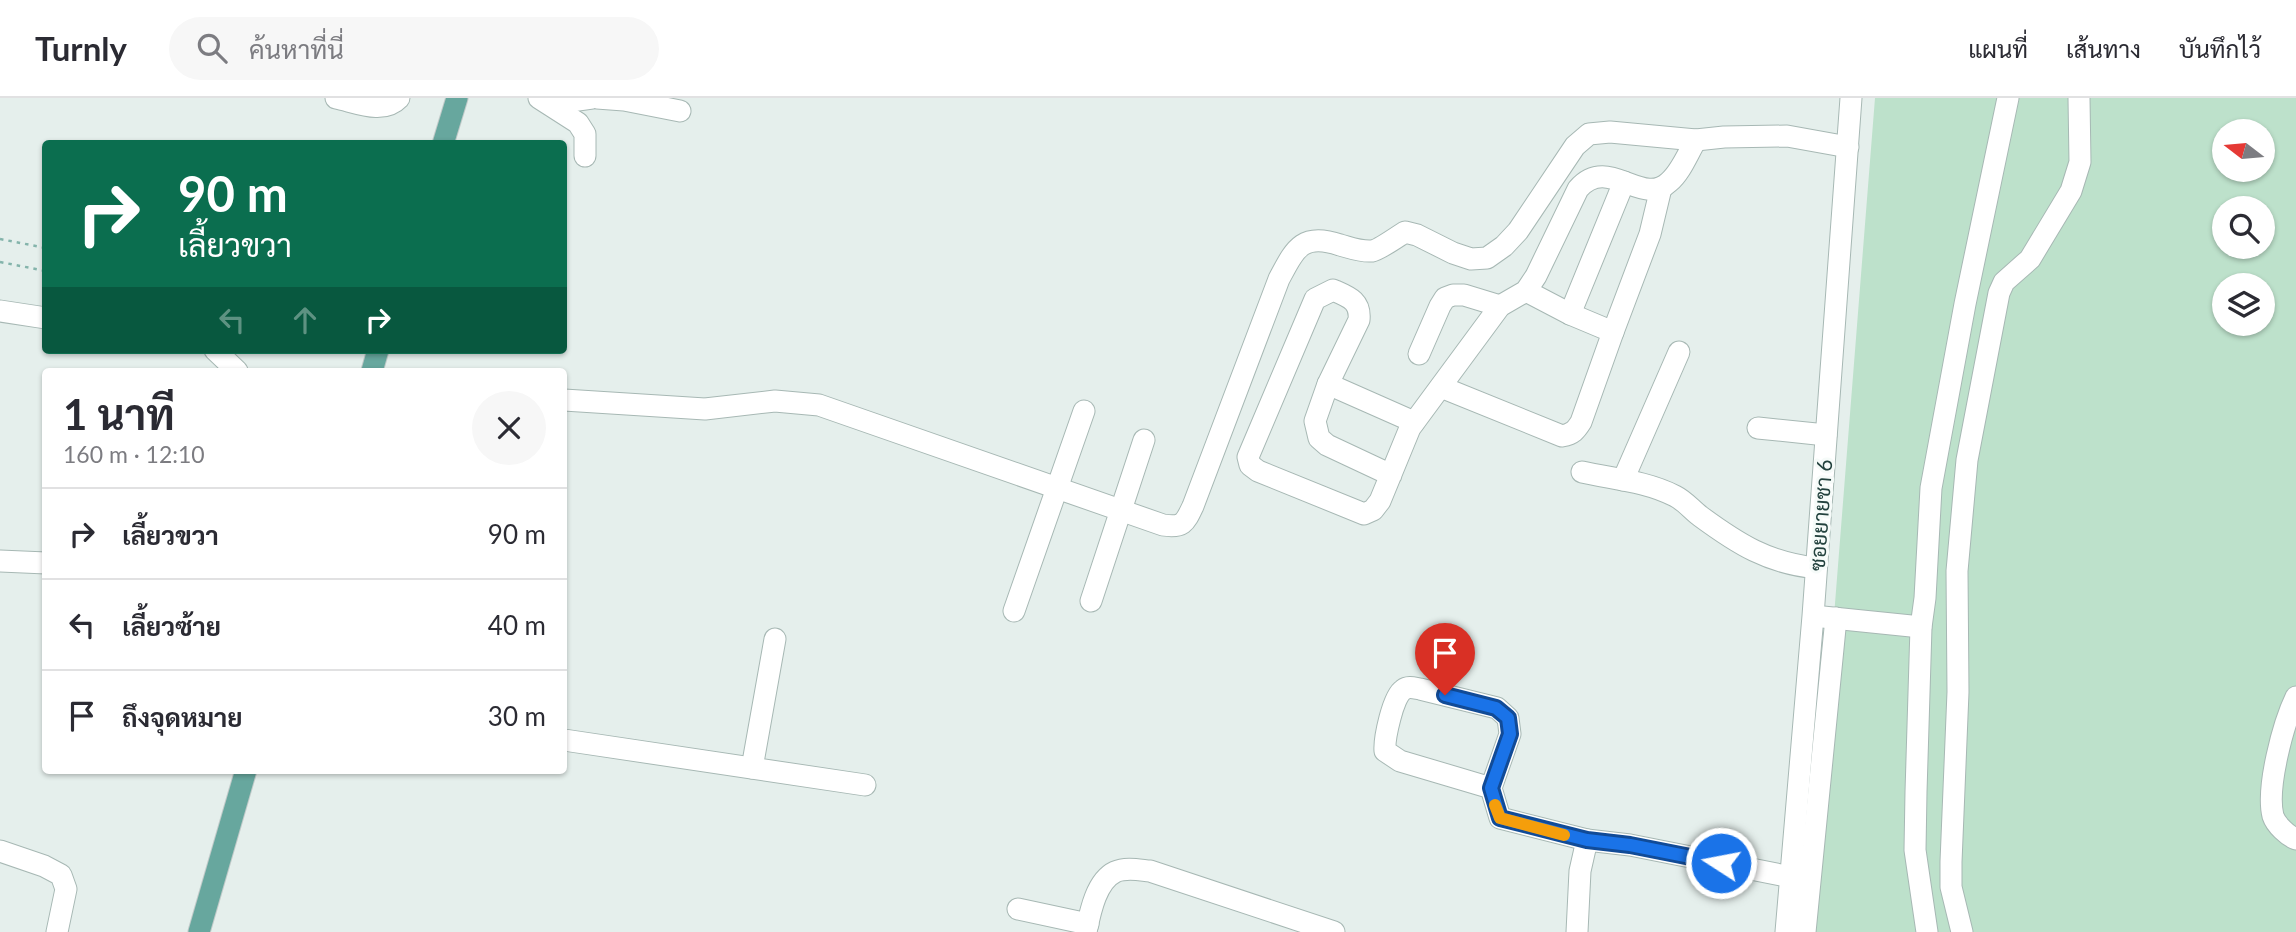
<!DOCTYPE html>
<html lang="th">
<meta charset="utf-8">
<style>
:root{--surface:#fff;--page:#f7f7f7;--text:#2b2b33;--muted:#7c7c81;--line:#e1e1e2}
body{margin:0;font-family:Lato,Sarabun,sans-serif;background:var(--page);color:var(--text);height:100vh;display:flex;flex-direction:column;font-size:26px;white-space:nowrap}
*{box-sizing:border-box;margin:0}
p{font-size:23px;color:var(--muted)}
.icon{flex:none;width:38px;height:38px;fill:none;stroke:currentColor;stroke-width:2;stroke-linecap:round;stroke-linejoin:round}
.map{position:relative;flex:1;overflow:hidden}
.details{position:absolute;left:42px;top:270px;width:525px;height:406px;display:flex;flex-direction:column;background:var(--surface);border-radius:7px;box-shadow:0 2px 5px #0004}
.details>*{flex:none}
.guide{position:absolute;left:42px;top:42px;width:525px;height:214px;border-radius:7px;box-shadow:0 2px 5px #0004;background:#0b6e4f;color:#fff;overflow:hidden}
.needle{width:46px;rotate:286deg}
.fabs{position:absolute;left:2212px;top:21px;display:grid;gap:14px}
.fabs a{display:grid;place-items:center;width:63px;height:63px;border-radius:50%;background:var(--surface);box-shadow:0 2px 5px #0004;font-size:35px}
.pin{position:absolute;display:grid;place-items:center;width:60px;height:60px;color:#fff;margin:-72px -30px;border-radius:50% 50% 50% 0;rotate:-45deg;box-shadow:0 0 7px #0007}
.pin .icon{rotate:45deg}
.me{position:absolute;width:77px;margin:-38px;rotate:281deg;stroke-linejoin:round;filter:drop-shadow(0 0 5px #0008)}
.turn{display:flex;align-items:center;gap:24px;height:147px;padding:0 21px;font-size:32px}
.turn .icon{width:91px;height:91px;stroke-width:2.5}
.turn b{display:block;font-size:49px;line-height:60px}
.lanes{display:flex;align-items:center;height:66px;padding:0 21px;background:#0003;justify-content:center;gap:35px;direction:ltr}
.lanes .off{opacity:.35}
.round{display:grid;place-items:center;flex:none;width:74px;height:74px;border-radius:37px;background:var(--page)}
.overview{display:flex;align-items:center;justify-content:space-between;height:119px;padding:0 21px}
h1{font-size:42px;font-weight:700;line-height:52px}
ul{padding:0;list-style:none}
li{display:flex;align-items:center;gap:21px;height:91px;padding:0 21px;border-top:2px solid var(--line)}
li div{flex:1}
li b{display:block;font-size:26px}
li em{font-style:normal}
header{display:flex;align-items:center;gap:42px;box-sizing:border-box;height:98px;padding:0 35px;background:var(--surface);border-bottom:2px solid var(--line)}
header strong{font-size:33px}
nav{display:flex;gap:38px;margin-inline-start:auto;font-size:24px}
.search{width:490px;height:63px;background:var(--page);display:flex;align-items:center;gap:18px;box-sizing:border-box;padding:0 24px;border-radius:38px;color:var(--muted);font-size:26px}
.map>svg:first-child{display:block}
</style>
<header>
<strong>Turnly</strong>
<div class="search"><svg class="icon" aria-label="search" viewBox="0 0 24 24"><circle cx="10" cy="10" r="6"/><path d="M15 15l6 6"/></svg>ค้นหาที่นี่</div>
<nav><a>แผนที่</a><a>เส้นทาง</a><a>บันทึกไว้</a></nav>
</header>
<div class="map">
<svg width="2296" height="834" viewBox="0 0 2296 834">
<rect width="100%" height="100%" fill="#e5efec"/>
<path fill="#bde1cb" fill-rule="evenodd" d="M1875,0H2296V834H1809ZM2224,33H2263V72H2224ZM2224,110H2263V149H2224ZM2224,187H2263V226H2224Z"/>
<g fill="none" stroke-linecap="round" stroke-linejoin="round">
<g stroke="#a7b8b4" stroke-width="23">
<g id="minor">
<path d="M336,0C356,4 383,17 399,0"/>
<path d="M539,0L578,25L585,36V58"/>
<path d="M597,0L624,2L680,13"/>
<path d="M550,6L592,0"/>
<path d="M1526,193L1570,216L1613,234L1650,136L1661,90"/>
<path d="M0,213L46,220"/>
<path d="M1570,216L1624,84"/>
<path d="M215,252L237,273"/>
<path d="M1419,256L1440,208L1445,200L1453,197H1464L1500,208"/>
<path d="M1328,286L1414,324"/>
<path d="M1441,289L1562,338C1573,336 1576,332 1581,324L1613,234"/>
<path d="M564,302L705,311L775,303L819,307L1163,427C1183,430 1185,425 1193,408L1279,181C1295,151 1302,134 1340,147C1351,150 1361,154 1372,153C1379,152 1397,139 1405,134L1417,137L1453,155L1471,161L1487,160L1504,148L1518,133L1575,48L1589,36L1610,34L1696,42L1724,39L1787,38L1848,49"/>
<path d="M1758,330L1826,337"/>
<path d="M1582,374C1613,381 1646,383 1675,398C1685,403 1691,411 1700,418C1738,446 1768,465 1816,470"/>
<path d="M1391,377L1327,347L1319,340L1315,323L1328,286L1359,222C1361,203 1349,199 1333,192L1315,201L1248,359L1250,367L1258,373L1364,416L1373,412L1380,403L1410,330L1500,208L1526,193L1536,178L1578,91C1608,56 1642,110 1669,84C1681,74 1688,55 1696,42"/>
<path d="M1623,382L1679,254"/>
<path d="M0,463L46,465"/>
<path d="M1091,503L1144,342"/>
<path d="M1014,513L1084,313"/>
<path d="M1823,519L1921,529"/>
<path d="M2296,599C2283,626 2266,690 2273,718C2276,727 2288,738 2296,741"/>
<path d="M564,642L865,687"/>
<path d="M752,670L775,541"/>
<path d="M1491,690L1400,663L1385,653C1384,641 1393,598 1403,592C1408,588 1414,590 1420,591L1497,610L1508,620L1510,636L1491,690L1500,720L1587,742"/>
<path d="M0,753L44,768L61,777L66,791L57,834"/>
<path d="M1018,811L1088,826"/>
<path d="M1086,834C1090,815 1096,783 1115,774C1126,769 1139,772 1150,773L1334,834"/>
<path d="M1577,834L1580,773L1587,742L1630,747L1791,779"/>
<path d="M1786,834L1813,518L1851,0"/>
<path d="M1805,834L1836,520"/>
<path d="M1927,834L1915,752L1916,694L1921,529L1925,500L1931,390L1965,206L2008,0"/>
<path d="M1962,834L1951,789V764L1958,594L1957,473L1967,362L1999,195L2004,184L2030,161L2071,93L2080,64L2079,0"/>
</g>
</g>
<g stroke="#c1cac9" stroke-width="23">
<g id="major">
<path d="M443,46L457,0"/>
<path d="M372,273L378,252"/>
<path d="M199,834L246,672"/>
</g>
</g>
<g stroke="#84b4ab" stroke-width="2.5" stroke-dasharray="3.5 5" stroke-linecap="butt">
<path d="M0,141L46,150"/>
<path d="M0,164L46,173"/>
</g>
<use href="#minor" stroke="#fff" stroke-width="21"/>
<use href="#major" stroke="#67a79e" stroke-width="21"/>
</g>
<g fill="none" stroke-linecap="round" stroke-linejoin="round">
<g stroke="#114b97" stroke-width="18">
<path id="route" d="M1445,597L1496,610L1508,620L1510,636L1491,690L1500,720L1587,742L1630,747L1721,765"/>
</g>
<use href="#route" stroke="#1a73e8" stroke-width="12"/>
<path stroke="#f59e0b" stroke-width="12" d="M1495,707L1500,720L1564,737"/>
</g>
<g text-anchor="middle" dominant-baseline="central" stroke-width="6" stroke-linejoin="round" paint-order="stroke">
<g font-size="21" fill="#23423e" stroke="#f6fbf9">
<text transform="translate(1820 417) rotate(-86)">ซอยยายชา 6</text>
</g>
</g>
</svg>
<div class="fabs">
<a><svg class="needle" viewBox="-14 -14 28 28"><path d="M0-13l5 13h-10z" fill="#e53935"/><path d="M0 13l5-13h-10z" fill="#7c7c81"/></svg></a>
<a><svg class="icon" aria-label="search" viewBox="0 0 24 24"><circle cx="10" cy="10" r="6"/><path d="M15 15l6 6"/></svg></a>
<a><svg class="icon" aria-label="layers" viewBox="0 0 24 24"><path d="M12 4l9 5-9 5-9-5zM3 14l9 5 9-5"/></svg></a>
</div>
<div class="pin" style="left:1445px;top:597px;background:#d93025"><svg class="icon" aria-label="arrive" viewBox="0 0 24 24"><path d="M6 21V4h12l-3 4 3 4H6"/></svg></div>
<svg class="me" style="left:1721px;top:765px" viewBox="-20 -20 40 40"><circle r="17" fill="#1a73e8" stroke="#fff" stroke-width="3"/><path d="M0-11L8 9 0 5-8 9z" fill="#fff"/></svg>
<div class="guide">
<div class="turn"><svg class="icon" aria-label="right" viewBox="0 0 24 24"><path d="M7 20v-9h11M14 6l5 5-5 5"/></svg><div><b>90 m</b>เลี้ยวขวา</div></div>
<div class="lanes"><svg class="icon off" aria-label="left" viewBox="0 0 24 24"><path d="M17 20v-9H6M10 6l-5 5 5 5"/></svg><svg class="icon off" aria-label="ahead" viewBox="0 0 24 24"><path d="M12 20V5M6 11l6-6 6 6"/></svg><svg class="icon" aria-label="right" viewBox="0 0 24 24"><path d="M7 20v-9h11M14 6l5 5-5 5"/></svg></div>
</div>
<section class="details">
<div class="overview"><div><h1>1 นาที</h1><p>160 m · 12:10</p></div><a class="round"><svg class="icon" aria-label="close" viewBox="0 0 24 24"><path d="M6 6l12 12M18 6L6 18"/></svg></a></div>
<ul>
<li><svg class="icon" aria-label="right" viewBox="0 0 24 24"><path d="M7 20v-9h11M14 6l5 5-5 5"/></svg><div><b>เลี้ยวขวา</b></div><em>90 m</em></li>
<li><svg class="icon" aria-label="left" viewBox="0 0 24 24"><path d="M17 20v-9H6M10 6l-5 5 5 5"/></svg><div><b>เลี้ยวซ้าย</b></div><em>40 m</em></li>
<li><svg class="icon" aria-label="arrive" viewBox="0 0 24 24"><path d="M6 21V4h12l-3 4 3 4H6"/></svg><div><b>ถึงจุดหมาย</b></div><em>30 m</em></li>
</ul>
</section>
</div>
